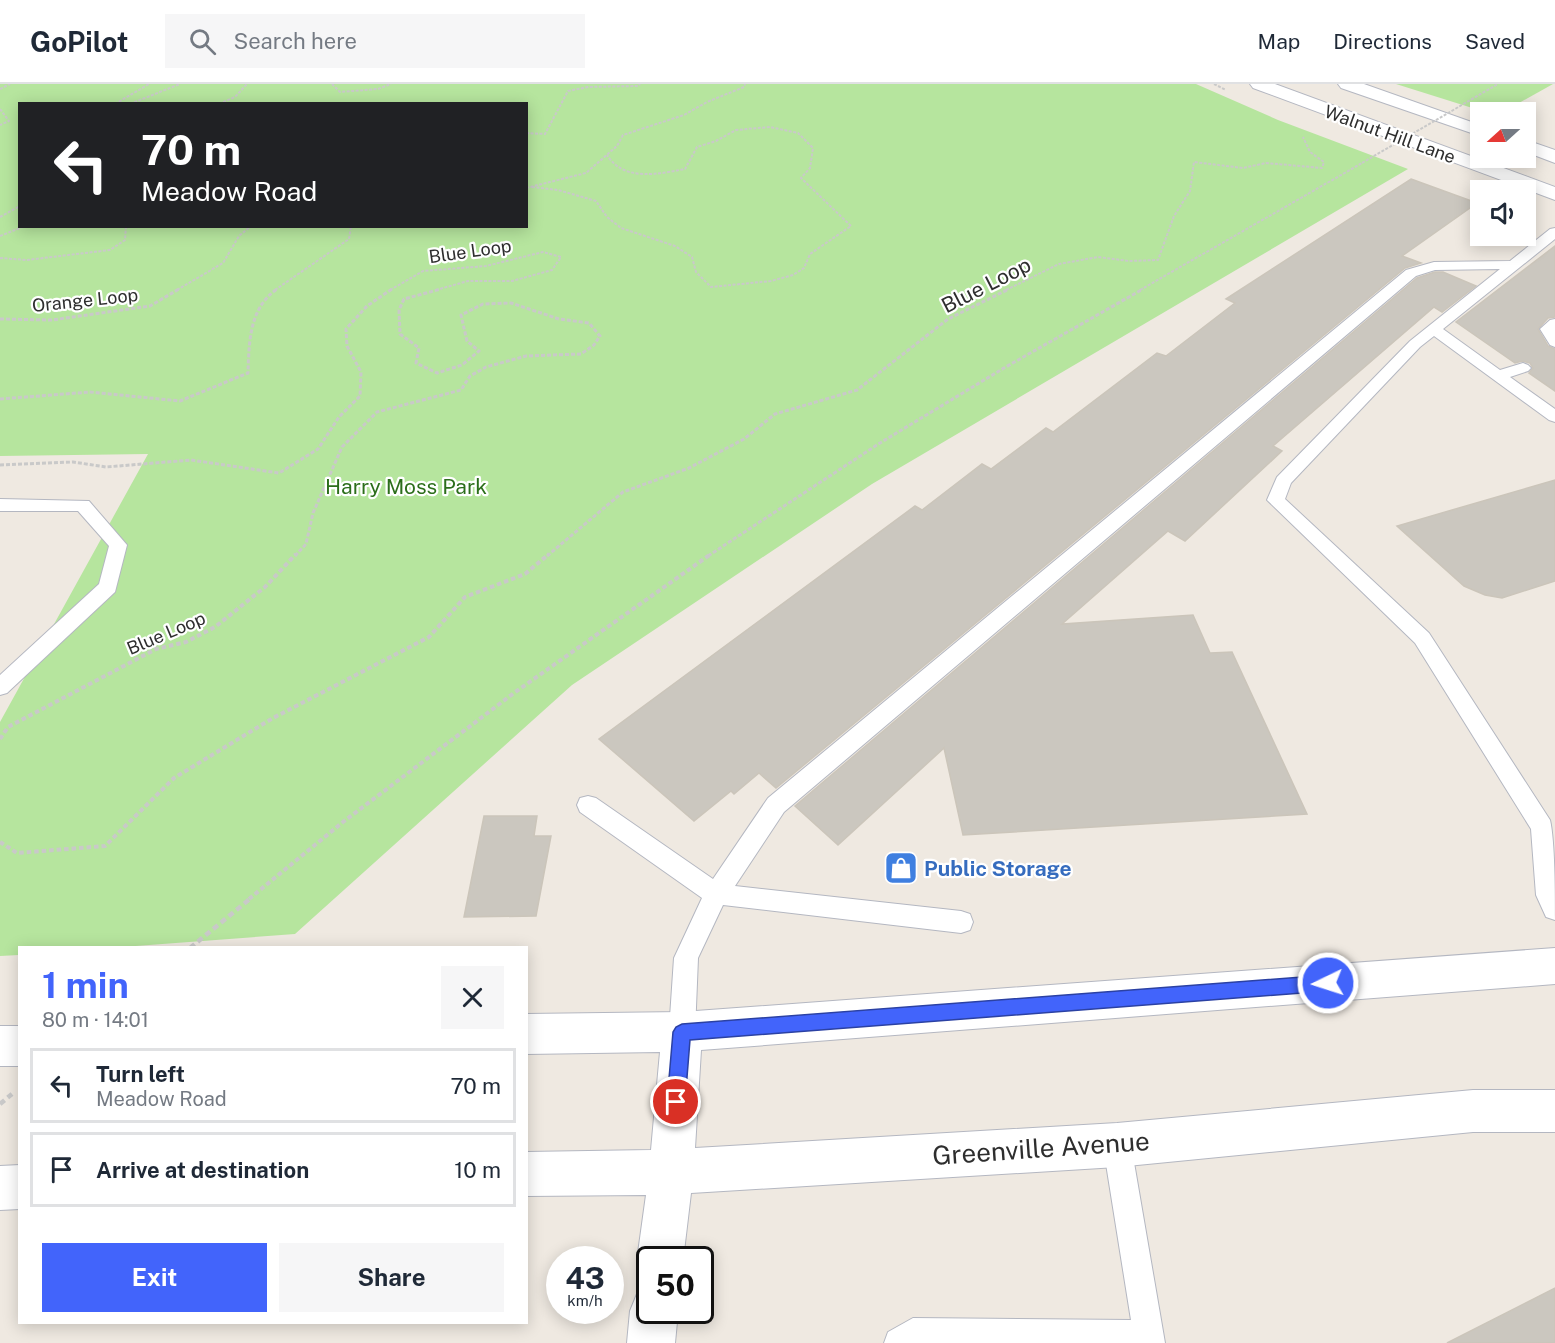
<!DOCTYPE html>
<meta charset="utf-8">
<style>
:root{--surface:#fff;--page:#f6f6f7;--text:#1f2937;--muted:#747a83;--line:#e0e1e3;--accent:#4264fb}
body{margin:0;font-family:"Public Sans",sans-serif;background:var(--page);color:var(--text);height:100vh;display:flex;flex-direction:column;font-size:22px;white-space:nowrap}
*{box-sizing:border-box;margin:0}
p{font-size:20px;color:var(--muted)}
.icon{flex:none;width:33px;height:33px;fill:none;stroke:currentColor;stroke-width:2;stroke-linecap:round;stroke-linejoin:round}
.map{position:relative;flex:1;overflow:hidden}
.panel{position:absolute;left:18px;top:862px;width:510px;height:378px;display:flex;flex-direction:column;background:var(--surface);border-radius:0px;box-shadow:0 3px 15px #0003}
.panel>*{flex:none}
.banner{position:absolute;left:18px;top:18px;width:510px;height:126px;border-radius:0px;box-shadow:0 3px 15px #0003;background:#202124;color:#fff;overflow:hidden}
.needle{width:39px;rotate:249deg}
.tools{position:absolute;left:1470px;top:18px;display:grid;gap:12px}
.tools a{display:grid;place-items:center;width:66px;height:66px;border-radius:0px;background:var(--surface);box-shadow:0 3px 15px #0003;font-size:30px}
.speed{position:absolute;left:546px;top:1162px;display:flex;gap:12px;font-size:30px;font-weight:700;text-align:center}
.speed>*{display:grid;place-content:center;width:78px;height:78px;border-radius:50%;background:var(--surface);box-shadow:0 3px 15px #0003;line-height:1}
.speed small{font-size:15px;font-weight:400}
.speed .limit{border:3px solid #111;border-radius:9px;background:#fff;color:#111}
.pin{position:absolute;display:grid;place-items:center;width:51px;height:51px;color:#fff;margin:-26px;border:3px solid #fff;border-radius:50%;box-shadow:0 2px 6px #0007}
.me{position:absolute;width:66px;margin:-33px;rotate:266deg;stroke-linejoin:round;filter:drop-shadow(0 0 4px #0008)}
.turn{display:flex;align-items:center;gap:21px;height:126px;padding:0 24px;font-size:27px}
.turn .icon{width:78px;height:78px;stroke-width:2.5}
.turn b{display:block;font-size:42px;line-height:51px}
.round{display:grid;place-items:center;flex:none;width:63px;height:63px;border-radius:0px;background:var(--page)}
.overview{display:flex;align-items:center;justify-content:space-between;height:102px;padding:0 24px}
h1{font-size:36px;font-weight:700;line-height:45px;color:var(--accent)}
.cta{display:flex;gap:12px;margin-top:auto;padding:12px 24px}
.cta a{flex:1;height:69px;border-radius:0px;background:var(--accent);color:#fff;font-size:24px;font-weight:700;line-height:69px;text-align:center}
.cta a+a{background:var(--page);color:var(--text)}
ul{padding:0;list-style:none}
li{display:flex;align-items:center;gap:18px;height:75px;margin:0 12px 9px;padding:0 12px;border:3px solid var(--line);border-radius:0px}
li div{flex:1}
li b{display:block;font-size:22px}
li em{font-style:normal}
header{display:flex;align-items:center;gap:36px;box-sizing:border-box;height:84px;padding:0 30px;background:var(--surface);border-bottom:2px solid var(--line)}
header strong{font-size:28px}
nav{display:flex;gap:33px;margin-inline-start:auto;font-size:21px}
.search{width:420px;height:54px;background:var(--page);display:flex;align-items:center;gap:15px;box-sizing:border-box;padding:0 21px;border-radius:0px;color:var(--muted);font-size:22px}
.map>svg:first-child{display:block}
</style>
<header>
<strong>GoPilot</strong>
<div class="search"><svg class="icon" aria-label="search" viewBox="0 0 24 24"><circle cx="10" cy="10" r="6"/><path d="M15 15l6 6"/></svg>Search here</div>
<nav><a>Map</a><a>Directions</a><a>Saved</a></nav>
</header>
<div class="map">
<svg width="1555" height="1259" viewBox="0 0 1555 1259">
<rect width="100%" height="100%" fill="#efe9e1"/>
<g fill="#b6e59e" fill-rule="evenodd">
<path d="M0,0H1196L1278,36L1408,85L872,400L572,601L295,850L109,864H20L19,871L0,872V638L148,370L0,372ZM20,20H526V142H20Z"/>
<path d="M1396,0H1553L1503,28H1485Z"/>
</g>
<g fill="#cbc7bf" stroke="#cbc5ba" stroke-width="1.5">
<path d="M1411,95L1477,119L1402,172L1421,179L1405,184L776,704L759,689L734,710L731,707L694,737L599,655L915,422L922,426L982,380L991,385L1046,344L1053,348L1157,269L1166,272L1235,219L1226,215Z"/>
<path d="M1555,162V233L1548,234L1538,245L1548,262L1555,265V307L1529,289L1533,284L1530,279L1522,277L1515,279L1456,238Z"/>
<path d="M1435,188H1443L1476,202L1442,228L1434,223L1273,362L1282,367L1185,457L1168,447L1062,540L1193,531L1210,569L1232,568L1307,730L963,751L944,664L838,761L795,722L1417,194Z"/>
<path d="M1555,396V497L1502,514L1485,511L1464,502L1397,442Z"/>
<path d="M484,732H537L534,752H551L536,832L464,833Z"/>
<path d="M1555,1204V1259H1447Z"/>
</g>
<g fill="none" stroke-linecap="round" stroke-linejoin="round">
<g stroke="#b4b7c1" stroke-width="2">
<g id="lane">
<path d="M1555,144V155L1443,245L1500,286L1523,279L1528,281L1531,284L1528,287L1510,293L1555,325V338L1549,336L1434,252L1420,263L1291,399L1285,415L1429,549L1550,736C1555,757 1555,811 1555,836L1546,833L1536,811L1531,745L1415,559L1267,416L1277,393L1410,257L1500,185L1435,186L1416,192L784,728L735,802L961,827L970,830L973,838L970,846L961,849L723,821L698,874L695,948L691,957L682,961L673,957L669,948L674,874L702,814L580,728L577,721L580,714L588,712L596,714L713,795L768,714L1406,186L1434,178L1510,177L1550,145Z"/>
<path d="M1555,235V263L1550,261L1540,245L1550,236Z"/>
<path d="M0,415L89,417L127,461L115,508L7,609L0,611V591L99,500L109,462L78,427H0Z"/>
<path d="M1117,1047L1127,1051L1131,1061L1165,1259H884L888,1248L913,1234L1131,1236L1103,1061L1107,1051Z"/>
</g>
</g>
<g stroke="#b4b7c1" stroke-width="2">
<g id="secondary">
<path d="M1250,0H1275L1555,103V116L1253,4Z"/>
<path d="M1338,0H1364L1480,41V52L1341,4Z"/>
<path d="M1526,56L1555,66V79L1526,68Z"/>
<path d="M1555,864V900L701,966L695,1064L1117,1039L1473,1006H1555V1048H1473L1117,1083L691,1109L683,1176H650V1195L644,1192L637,1176L646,1111L526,1112V1068L651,1066L660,968L526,970V930L682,928Z"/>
<rect x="0" y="942" width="20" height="40"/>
<path d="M20,1081V1125L0,1126V1082Z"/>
<path d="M650,1205V1227H678L675,1259H627L630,1227L637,1210Z"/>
</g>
</g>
<g stroke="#c9c9c9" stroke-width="2" stroke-dasharray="3 1.5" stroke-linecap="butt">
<path d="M332,0L340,8L378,5L391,0"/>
<path d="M1214,0L1226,6"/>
<path d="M0,5L10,0"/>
<path d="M115,20L149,0"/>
<path d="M130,20L180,0"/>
<path d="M219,20L235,13L247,0"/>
<path d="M0,25L9,37L0,41"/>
<path d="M526,49L545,50L568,7L588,3L638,2L640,0"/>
<path d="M532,103L558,106L596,117L607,133L621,144L675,162L692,173L696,188L711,203L771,197L793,191L804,184L810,170L851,142L801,94L810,84L813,64L798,49L770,43L736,46L716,57L697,63L685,85C658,90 624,98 607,71"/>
<path d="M526,104L586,89L617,62L623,51L684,31L707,18L744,3L745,0"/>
<path d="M0,133L20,122"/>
<path d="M0,152L25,142"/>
<path d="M0,174L27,176L110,166L125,156L126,142"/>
<path d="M177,206L223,179L239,152L251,142"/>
<path d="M275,206L349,155L351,142"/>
<path d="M390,206L423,187L486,182L543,168L561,173L552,186L512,197H468L436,206"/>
<path d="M1006,206L1059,180L1098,173L1129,177L1158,176L1174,132L1190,107L1194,78L1243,84L1266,79L1322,84L1324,78L1310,68L1303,53"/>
<path d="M1140,206L1362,79"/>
</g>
<g stroke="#c9c9c9" stroke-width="3" stroke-dasharray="4 2" stroke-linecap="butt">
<path d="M0,235L52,236L150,222L179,205"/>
<path d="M0,315L90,308L180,317L248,289C249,259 249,224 277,205"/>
<path d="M0,381L73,378L106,383L191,376L279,389L318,365L339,333L360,312L361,288L347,262L346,245L367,222L392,205"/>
<path d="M295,472L306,460L313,429L342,363L377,328L461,306L470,292L486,283L526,272L581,270L594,261L600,252L589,239L559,235L511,219L483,220L461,231L467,257L479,267L462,281L437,289L416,279L419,264L400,250L399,226L404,215L441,205"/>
<path d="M547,472L623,408L689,384L744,355L775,330L857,306L948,235L1009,205"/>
<path d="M708,472L880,359L1004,284L1143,205"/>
</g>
<g stroke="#c9c9c9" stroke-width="4" stroke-dasharray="4.5 3" stroke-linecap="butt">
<path d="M0,655L8,643L156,565L186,558L215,543L265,503L296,470"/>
<path d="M0,758L17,769L105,762L174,694L273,634L429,553L465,513L525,490L549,470"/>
<path d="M249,815L343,738L514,609L711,470"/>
</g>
<g stroke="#c9c9c9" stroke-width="4.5" stroke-dasharray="6 4" stroke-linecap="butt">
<path d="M190,864L251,814"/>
<path d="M0,1020L12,1010"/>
</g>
<use href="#lane" fill="#fff" fill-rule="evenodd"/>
<use href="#secondary" fill="#fff" fill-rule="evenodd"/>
<path stroke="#c9c9c9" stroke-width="2" stroke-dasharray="3 1.5" stroke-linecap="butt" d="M1362,79L1498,0"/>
</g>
<path fill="#4264fb" stroke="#2b41a3" stroke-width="1.5" d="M1328,891L1333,894L1336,899L1333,905L1328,907L690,956L685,1018L682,1024L676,1027L670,1024L667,1018L673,948L676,943L682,940Z"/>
<defs>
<g id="shop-square" transform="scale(1.725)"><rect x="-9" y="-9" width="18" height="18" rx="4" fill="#3f7fe0" stroke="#fff"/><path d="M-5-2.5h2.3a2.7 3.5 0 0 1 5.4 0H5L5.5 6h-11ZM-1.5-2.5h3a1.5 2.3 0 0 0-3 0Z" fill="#fff"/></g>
</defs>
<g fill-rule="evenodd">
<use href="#shop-square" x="901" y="784"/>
</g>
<g text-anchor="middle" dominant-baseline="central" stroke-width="4.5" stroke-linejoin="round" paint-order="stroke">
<g font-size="18" fill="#2e2e2e" stroke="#fff">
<text transform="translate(1390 50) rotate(20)">Walnut Hill Lane</text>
<text transform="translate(470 167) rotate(-8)">Blue Loop</text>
<text transform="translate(85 216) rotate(-6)">Orange Loop</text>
<text transform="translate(166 549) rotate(-23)">Blue Loop</text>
</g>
<g font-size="21" fill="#2e2e2e" stroke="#fff">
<text transform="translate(986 201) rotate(-27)">Blue Loop</text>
</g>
<g font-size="21" fill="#2c6e1b" stroke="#fff">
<text x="406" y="402">Harry Moss Park</text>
</g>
<g font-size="21" font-weight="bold" fill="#366cbe" stroke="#fff" text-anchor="start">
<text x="924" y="784">Public Storage</text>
</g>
<g font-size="26" fill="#2e2e2e" stroke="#fff">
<text transform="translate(1041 1064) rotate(-4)">Greenville Avenue</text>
</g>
</g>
</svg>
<div class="tools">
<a><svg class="needle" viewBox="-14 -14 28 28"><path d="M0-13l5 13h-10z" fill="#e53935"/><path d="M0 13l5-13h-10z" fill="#747a83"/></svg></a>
<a><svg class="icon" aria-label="sound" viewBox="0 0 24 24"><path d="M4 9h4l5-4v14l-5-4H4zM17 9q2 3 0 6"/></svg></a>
</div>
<div class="speed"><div>43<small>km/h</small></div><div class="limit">50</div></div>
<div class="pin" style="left:676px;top:1018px;background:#d93025"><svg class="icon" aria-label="arrive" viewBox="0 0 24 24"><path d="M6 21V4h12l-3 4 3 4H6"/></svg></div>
<svg class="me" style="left:1328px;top:899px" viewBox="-20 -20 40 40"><circle r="17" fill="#4264fb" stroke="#fff" stroke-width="3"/><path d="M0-11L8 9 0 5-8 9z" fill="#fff"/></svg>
<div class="banner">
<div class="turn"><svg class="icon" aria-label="left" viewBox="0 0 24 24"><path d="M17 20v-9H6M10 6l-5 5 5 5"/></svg><div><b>70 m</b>Meadow Road</div></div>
</div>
<section class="panel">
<div class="overview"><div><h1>1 min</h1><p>80 m · 14:01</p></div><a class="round"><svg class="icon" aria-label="close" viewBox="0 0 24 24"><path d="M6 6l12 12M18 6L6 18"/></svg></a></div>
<ul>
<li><svg class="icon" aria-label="left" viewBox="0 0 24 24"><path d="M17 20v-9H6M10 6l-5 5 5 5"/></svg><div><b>Turn left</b><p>Meadow Road</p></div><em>70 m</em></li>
<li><svg class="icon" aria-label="arrive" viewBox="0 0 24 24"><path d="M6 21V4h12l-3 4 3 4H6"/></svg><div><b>Arrive at destination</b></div><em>10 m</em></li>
</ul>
<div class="cta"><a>Exit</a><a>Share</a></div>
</section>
</div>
